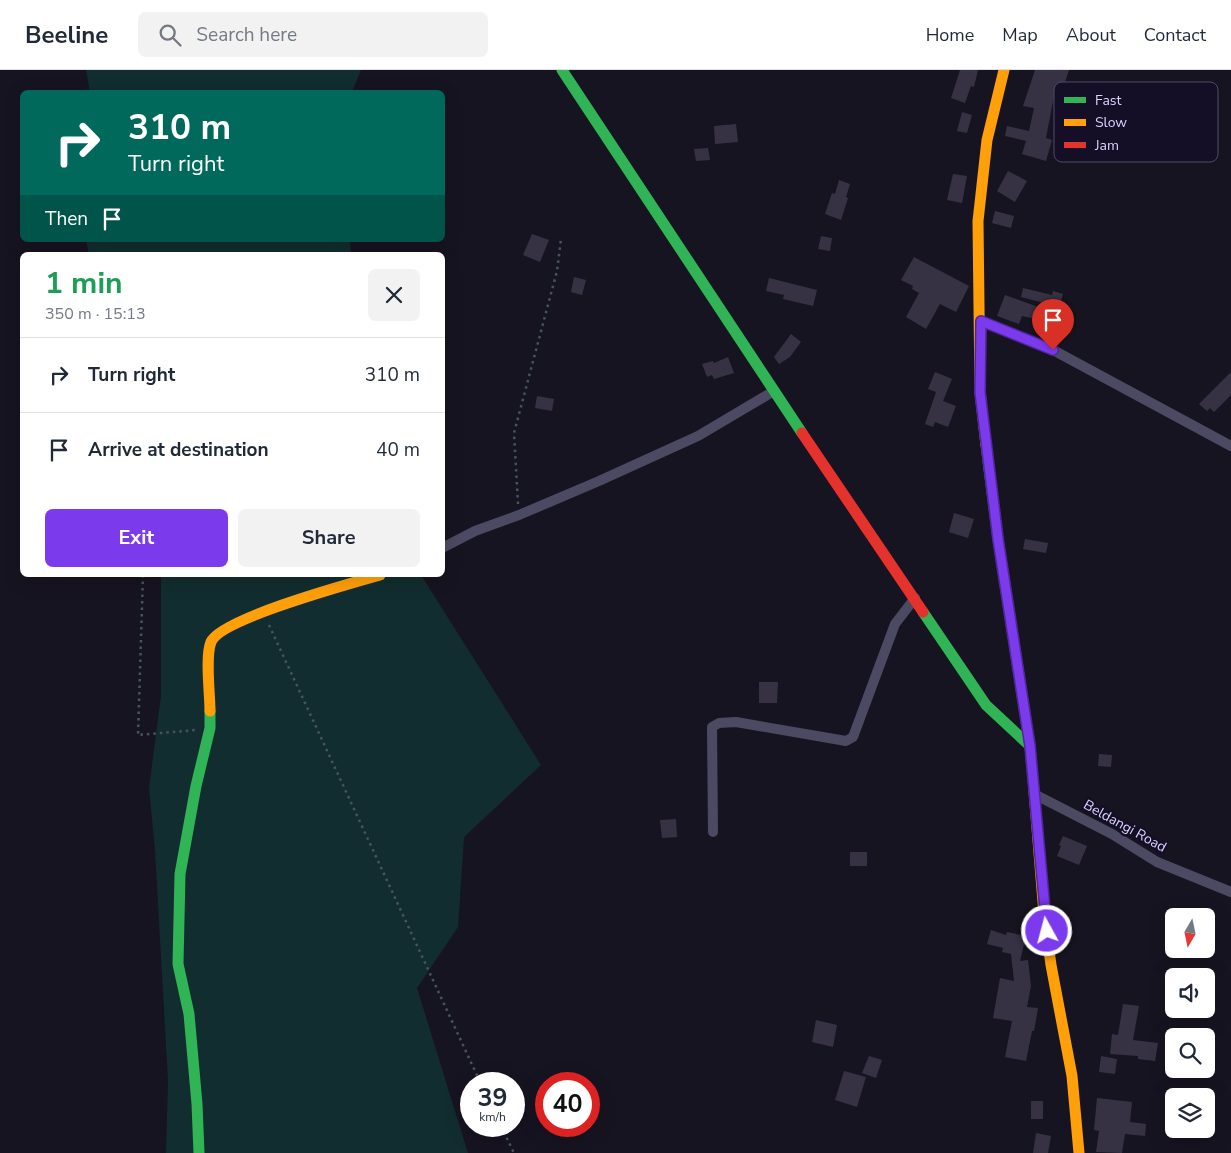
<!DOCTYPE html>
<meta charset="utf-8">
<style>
:root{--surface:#fff;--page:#f2f2f3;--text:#1f2937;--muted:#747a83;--line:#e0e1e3;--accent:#7c3aed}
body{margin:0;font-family:"Nunito Sans",sans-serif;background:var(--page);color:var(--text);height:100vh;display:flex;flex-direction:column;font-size:19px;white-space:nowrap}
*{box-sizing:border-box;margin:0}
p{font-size:16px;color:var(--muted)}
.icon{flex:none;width:28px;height:28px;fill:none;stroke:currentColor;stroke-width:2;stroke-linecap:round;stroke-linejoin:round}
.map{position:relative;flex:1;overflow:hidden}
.sheet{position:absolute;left:20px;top:182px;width:425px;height:325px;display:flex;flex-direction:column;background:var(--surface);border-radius:8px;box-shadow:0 5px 20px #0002}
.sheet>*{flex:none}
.banner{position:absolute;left:20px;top:20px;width:425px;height:152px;border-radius:8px;box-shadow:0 5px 20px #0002;background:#00695c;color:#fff;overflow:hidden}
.needle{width:32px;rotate:189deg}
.fabs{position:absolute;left:1165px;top:838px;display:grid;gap:10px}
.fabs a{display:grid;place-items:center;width:50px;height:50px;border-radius:8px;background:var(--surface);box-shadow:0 5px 20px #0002;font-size:25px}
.speed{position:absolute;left:460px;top:1002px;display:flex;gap:10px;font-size:25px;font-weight:700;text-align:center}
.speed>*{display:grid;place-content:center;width:65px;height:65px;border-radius:50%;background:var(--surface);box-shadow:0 5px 20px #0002;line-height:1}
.speed small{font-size:12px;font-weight:400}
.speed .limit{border:8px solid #d22;background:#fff;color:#111}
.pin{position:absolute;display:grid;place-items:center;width:42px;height:42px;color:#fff;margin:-51px -21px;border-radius:50% 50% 50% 0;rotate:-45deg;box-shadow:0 0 5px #0007}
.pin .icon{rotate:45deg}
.me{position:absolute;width:55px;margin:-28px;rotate:353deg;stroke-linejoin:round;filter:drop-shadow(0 0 4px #0008)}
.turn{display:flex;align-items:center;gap:18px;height:105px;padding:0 25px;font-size:22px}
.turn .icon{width:65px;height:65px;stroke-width:2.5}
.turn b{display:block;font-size:35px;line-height:42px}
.then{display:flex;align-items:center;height:48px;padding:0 25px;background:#0003;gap:10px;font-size:19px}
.round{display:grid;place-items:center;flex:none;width:52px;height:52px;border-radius:8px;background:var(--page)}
.overview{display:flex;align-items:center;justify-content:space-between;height:85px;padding:0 25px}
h1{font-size:30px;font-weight:700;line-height:38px;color:#1e9e55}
.primary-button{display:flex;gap:10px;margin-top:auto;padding:10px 25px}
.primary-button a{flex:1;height:58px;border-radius:8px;background:var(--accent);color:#fff;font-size:20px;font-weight:700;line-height:58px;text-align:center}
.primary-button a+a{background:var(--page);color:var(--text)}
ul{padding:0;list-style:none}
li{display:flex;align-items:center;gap:15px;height:75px;padding:0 25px;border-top:1px solid var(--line)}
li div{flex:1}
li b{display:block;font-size:19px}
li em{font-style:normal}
header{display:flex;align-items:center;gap:30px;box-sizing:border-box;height:70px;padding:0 25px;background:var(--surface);border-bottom:1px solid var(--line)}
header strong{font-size:24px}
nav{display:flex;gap:28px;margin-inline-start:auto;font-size:18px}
.search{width:350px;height:45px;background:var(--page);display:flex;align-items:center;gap:12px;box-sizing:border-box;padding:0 18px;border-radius:8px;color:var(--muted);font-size:19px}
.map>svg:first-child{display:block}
</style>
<header>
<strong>Beeline</strong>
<div class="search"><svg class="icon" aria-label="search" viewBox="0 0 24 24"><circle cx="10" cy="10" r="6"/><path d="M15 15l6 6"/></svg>Search here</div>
<nav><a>Home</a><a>Map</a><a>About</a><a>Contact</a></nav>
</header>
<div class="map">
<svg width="1231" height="1083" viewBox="0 0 1231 1083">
<rect width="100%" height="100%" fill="#171421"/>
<g fill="#122d2f">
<path d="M86,0H361L352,22H90Z"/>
<path d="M86,170H350L351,185H89Z"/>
<path d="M161,505H421L541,695L464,767L458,857L417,918L468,1083H166L168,1011L155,780L149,718L161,626Z"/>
</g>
<g fill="#363244">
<path d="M960,0H978L974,17L971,16L965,33L951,28Z"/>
<path d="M1035,0H1069L1060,28L1054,26L1046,68L1052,70L1046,91L1022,84L1026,71L1005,66L1007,56L1029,61L1034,38L1023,36Z"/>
<path d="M962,42L972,45L967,63L957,61Z"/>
<path d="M736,54L738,72L715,74L714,56Z"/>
<path d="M708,78L710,90L696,91L694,79Z"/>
<path d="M1008,101L1027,111L1015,132L997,121Z"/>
<path d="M953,104L967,106L962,133L947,130Z"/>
<path d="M839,110L850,114L846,127L848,128L841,150L825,144L832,123L835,124Z"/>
<path d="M995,141L1014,146L1011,158L992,153Z"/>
<path d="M532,164L549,170L540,192L523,185Z"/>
<path d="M821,166L832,168L830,181L818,179Z"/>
<path d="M914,187L969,216L956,242L940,234L926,259L906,247L919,223L912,219L913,216L901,210Z"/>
<path d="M574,207L586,210L582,225L571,222Z"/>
<path d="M769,208L817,220L813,236L783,229L784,225L766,221Z"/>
<path d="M1023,218L1052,225L1053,221L1063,224L1059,237L1021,227Z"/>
<path d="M1005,225L1044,239L1042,250L1022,246L1019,254L997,246Z"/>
<path d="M791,264L801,272L790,287L779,294L774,287Z"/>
<path d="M728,287L734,303L714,309L712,305L707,307L702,294L713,291L714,293Z"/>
<path d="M935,302L952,309L943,331L956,336L948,357L935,352L933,357L925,354L936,322L928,319Z"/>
<path d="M1231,302V325L1214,342L1210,338L1207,341L1199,334Z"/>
<path d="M537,326L554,329L552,341L535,338Z"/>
<path d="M954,443L974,449L968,468L949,462Z"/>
<path d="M1025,469L1048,473L1046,483L1023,479Z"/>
<path d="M759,612H778L777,633H759Z"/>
<path d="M1099,684L1112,685L1111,697L1098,696Z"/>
<path d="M676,749L677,767L662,768L660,750Z"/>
<path d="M1063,766L1087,776L1079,795L1057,786L1061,776L1059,775Z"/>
<rect x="850" y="782" width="17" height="14"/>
<path d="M991,860L1006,865L1007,862L1026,866L1020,891L1028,890L1031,916L1027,937L1038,938L1034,961H1032L1026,991L1005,987L1012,951L993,948L1000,908L1014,911L1011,884L1002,882L1003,878L987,874Z"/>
<path d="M1123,934L1139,936L1133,970L1158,973L1155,991L1138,989V986L1110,984L1112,964L1118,965Z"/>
<path d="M816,950L837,955L833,977L812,972Z"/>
<path d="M869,986L882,990L876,1008L862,1003Z"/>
<path d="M1101,986L1117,989L1115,1004L1099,1002Z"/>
<path d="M844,1001L866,1007L857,1037L835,1030Z"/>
<path d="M1097,1028L1132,1032L1130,1052L1146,1054L1145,1066L1125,1064L1122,1083L1096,1082L1099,1061L1094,1060Z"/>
<rect x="1031" y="1031" width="12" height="18"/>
<path d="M1036,1063L1051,1066L1048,1083H1033Z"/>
</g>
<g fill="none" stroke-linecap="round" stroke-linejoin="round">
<g stroke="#465362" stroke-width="2.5" stroke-dasharray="2.5 4" stroke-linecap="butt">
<path d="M518,434L514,363L557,201L561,169"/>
<path d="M143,505L138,665L196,660"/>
<path d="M269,555L481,1014"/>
<path d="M501,1056L514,1083"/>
</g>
<g stroke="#4c4962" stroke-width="10">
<path d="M981,251L1053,280L1231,376"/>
<path d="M442,478L475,461L519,445L599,411L698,366L774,321"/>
<path d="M1034,724L1112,764L1157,792L1231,822"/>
<path d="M713,762L712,657L719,653L736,652L846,671L853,667L895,554L915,528"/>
</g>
<g stroke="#30b455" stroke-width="11">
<path d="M562,0L802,363"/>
<path d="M986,375L998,469L1030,676L1034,721"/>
<path d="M923,542L986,635L1030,676"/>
<path d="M199,1083L197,1034L189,944L178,894L180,804L196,716L210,658V641"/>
</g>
<g stroke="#ff9f0a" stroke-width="11">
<path d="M986,375L980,322L978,151L987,70L1004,0"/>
<path d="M210,641C210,624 205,586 211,572C220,549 352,513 380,505"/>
<path d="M1034,721L1044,844L1051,895L1072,1006L1079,1083"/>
</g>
<path stroke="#e5322d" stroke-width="11" d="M802,363L923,542"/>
</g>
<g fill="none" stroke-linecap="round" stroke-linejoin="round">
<g stroke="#51269a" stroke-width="12">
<path id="route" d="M1047,861L1030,676L998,469L980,322L981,251L1053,280"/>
</g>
<use href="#route" stroke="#7c3aed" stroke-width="9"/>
</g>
<g text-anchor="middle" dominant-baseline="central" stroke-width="5" stroke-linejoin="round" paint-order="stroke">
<g font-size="14" fill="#dcd5ff" stroke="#140e27">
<text transform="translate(1125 756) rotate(29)">Beldangi Road</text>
</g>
</g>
<rect x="1054" y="12" width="164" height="80" rx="8" fill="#140e27" stroke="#504a68" stroke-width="1"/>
<rect x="1064" y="27" width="22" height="6" fill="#30b455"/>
<rect x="1064" y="49" width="22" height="7" fill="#ff9f0a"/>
<rect x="1064" y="72" width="22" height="6" fill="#e5322d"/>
<g font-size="14" fill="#dcd5ff">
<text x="1095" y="35">Fast</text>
<text x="1095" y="57">Slow</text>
<text x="1095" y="80">Jam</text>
</g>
</svg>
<div class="fabs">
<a><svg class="needle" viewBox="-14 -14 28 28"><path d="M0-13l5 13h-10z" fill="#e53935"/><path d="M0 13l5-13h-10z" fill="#747a83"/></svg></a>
<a><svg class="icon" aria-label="sound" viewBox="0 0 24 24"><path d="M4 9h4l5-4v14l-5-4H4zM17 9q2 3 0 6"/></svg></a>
<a><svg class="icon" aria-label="search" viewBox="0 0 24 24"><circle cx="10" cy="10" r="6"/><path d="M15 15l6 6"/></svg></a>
<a><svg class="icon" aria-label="layers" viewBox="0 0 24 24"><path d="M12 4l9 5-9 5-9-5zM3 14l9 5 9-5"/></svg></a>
</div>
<div class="speed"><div>39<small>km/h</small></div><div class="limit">40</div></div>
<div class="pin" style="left:1053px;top:280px;background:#d93025"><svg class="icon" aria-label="arrive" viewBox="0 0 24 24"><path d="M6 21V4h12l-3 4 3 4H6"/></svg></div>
<svg class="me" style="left:1047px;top:861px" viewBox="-20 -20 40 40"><circle r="17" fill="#7c3aed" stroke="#fff" stroke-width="3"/><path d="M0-11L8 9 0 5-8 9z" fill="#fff"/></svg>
<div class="banner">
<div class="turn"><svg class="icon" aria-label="right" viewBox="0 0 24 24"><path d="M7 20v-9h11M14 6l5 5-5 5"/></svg><div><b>310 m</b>Turn right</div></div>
<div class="then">Then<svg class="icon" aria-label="arrive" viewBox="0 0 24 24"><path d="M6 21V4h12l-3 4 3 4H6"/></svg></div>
</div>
<section class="sheet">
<div class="overview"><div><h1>1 min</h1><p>350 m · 15:13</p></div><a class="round"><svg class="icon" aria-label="close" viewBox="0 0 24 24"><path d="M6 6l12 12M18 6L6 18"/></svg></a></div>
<ul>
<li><svg class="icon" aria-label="right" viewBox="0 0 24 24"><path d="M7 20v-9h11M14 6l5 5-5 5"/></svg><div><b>Turn right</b></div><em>310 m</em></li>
<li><svg class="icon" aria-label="arrive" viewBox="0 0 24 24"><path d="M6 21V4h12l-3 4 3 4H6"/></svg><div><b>Arrive at destination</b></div><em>40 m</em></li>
</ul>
<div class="primary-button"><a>Exit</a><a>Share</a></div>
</section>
</div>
